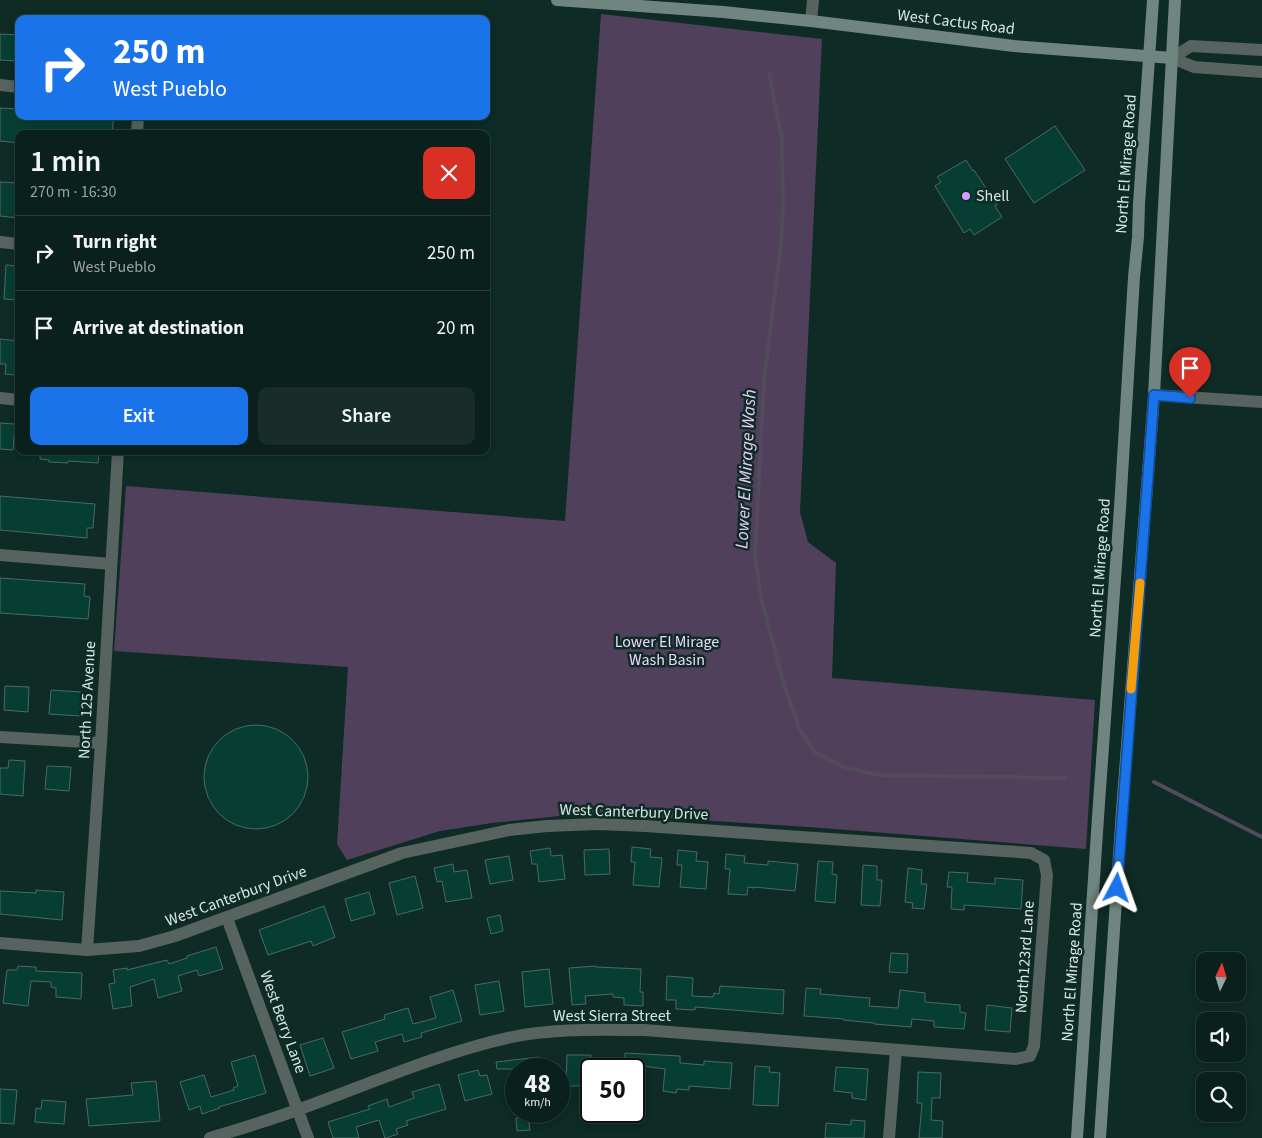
<!DOCTYPE html>
<meta charset="utf-8">
<style>
:root{--surface:#0a201c;--page:#182d29;--text:#f1f3f6;--muted:#99a3a3;--line:#2a3e3b;--accent:#1a73e8}
body{margin:0;font-family:"Source Sans 3",sans-serif;background:var(--page);color:var(--text);height:100vh;display:flex;flex-direction:column;font-size:19px;white-space:nowrap}
*{box-sizing:border-box;margin:0}
p{font-size:16px;color:var(--muted)}
.icon{flex:none;width:28px;height:28px;fill:none;stroke:currentColor;stroke-width:2;stroke-linecap:round;stroke-linejoin:round}
.map{position:relative;flex:1;overflow:hidden}
.sheet{position:absolute;left:15px;top:130px;width:475px;height:325px;display:flex;flex-direction:column;background:var(--surface);border-radius:10px;box-shadow:0 2px 8px #0003,0 0 0 1px var(--line)}
.sheet>*{flex:none}
.hud{position:absolute;left:15px;top:15px;width:475px;height:105px;border-radius:10px;box-shadow:0 2px 8px #0003,0 0 0 1px var(--line);background:#1a73e8;color:#fff;overflow:hidden}
.needle{width:32px;rotate:4deg}
.controls{position:absolute;left:1196px;top:952px;display:grid;gap:10px}
.controls a{display:grid;place-items:center;width:50px;height:50px;border-radius:10px;background:var(--surface);box-shadow:0 2px 8px #0003,0 0 0 1px var(--line);font-size:25px}
.speed{position:absolute;left:505px;top:1058px;display:flex;gap:10px;font-size:25px;font-weight:700;text-align:center}
.speed>*{display:grid;place-content:center;width:65px;height:65px;border-radius:50%;background:var(--surface);box-shadow:0 2px 8px #0003,0 0 0 1px var(--line);line-height:1}
.speed small{font-size:12px;font-weight:400}
.speed .limit{border:2px solid #111;border-radius:8px;background:#fff;color:#111}
.pin{position:absolute;display:grid;place-items:center;width:42px;height:42px;color:#fff;margin:-51px -21px;border-radius:50% 50% 50% 0;rotate:-45deg;box-shadow:0 0 5px #0007}
.pin .icon{rotate:45deg}
.me{position:absolute;width:55px;margin:-28px;rotate:4deg;stroke-linejoin:round;filter:drop-shadow(0 0 4px #0008)}
.turn{display:flex;align-items:center;gap:18px;height:105px;padding:0 15px;font-size:22px}
.turn .icon{width:65px;height:65px;stroke-width:2.5}
.turn b{display:block;font-size:35px;line-height:42px}
.round{display:grid;place-items:center;flex:none;width:52px;height:52px;border-radius:10px;background:var(--page)}
.overview{display:flex;align-items:center;justify-content:space-between;height:85px;padding:0 15px}
h1{font-size:30px;font-weight:600;line-height:38px}
.cta{display:flex;gap:10px;margin-top:auto;padding:10px 15px}
.cta a{flex:1;height:58px;border-radius:10px;background:var(--accent);color:#fff;font-size:20px;font-weight:600;line-height:58px;text-align:center}
.cta a+a{background:var(--page);color:var(--text)}
ul{padding:0;list-style:none}
li{display:flex;align-items:center;gap:15px;height:75px;padding:0 15px;border-top:1px solid var(--line)}
li div{flex:1}
li b{display:block;font-size:19px}
li em{font-style:normal}
.map>svg:first-child{display:block}
</style>
<div class="map">
<svg width="1262" height="1138" viewBox="0 0 1262 1138">
<rect width="100%" height="100%" fill="#0e2b25"/>
<path fill="#50405b" d="M601,14L822,39L800,512L808,542L836,563L832,678L1095,700L1086,849L822,828L621,815L560,816L492,823L440,831L347,860L337,844L348,667L114,651L126,486L565,521Z"/>
<g fill="none" stroke-linecap="round" stroke-linejoin="round">
<g stroke="#524b5c" stroke-width="4">
<path d="M769,73L782,140L783,208L781,245L764,381L755,555L761,597L773,643L784,685L800,730L816,753L843,767L878,775L1065,778"/>
<path d="M1154,782L1262,837"/>
</g>
</g>
<g fill="#073e34" stroke="#4c6a62">
<path d="M0,34L19,35V61L0,60Z"/>
<path d="M0,108L19,109V116H114L112,134H19V143L0,141Z"/>
<path d="M1055,126L1085,170L1034,203L1005,159Z"/>
<path d="M966,160L973,171L974,170L997,205L995,206L1002,217L974,235L970,229L964,233L935,186L941,182L937,177Z"/>
<path d="M0,182L19,183V218L0,216Z"/>
<path d="M6,265L19,266V300L4,299Z"/>
<path d="M0,339L19,341L17,375L5,374L6,364H0Z"/>
<path d="M0,423L15,424L13,450L0,449Z"/>
<path d="M40,451H99L98,463L68,461V463L49,462V460L40,459Z"/>
<path d="M0,496L95,504L93,528H87V538L0,530Z"/>
<path d="M0,578L85,584L84,596L90,597L88,619L0,613Z"/>
<path d="M5,686L29,687L28,712L4,710Z"/>
<path d="M51,690L81,692L80,716L49,714Z"/>
<circle cx="256" cy="777" r="52"/>
<path d="M9,760L25,761L23,796L0,794V768H8Z"/>
<path d="M47,766L71,767L69,791L45,789Z"/>
<path d="M632,847L651,849L650,857L662,858L659,887L633,885L635,862H631Z"/>
<path d="M550,848L551,856L562,855L565,879L539,882L537,864H532L530,851Z"/>
<path d="M609,849L610,874L585,875L584,850Z"/>
<path d="M678,850L697,852L696,861L708,862L706,889L680,887L682,865H677Z"/>
<path d="M726,854L745,856L744,863L768,865V861L798,864L795,891L754,887V888L748,887L747,895L728,894L730,869H725Z"/>
<path d="M509,856L513,880L490,884L485,860Z"/>
<path d="M818,861L833,862L832,874L837,875L835,903L815,901Z"/>
<path d="M453,864L454,872L467,870L472,898L446,902L442,881L437,882L434,868Z"/>
<path d="M863,865L877,866V880H882L880,906L861,905Z"/>
<path d="M908,868L922,870L921,884H927L924,909L912,908L913,903L905,902Z"/>
<path d="M949,872L968,873L967,882L995,884V878L1023,880L1021,909L964,905V910L951,909L952,887H947Z"/>
<path d="M415,876L423,908L397,915L389,883Z"/>
<path d="M36,890L64,892L62,920L0,914V891L36,893Z"/>
<path d="M369,892L375,914L351,921L345,899Z"/>
<path d="M324,906L335,937L313,946L311,941L268,955L259,930Z"/>
<path d="M500,915L503,931L491,934L487,918Z"/>
<path d="M216,947L223,969L199,976L197,970L178,976L182,991L158,998L154,979L130,987L132,1006L113,1009L109,984L115,983L113,970L127,968V970L167,960L169,964L187,958V956Z"/>
<path d="M891,953L908,954L907,973L889,972Z"/>
<path d="M18,966L36,967V971L82,973L81,999L56,997V988L51,987V982L31,981L28,1006L3,1003L7,970H17Z"/>
<path d="M596,966V967L641,969L640,992H643V1006L624,1005V998L613,997V994L585,996L586,1004L572,1005L569,968Z"/>
<path d="M549,969L553,1004L525,1007L522,972Z"/>
<path d="M667,976L693,978L692,996L713,997L714,993L719,994L720,986L784,990L783,1014L695,1007V1010L676,1009V1000H666Z"/>
<path d="M499,981L504,1011L480,1015L475,985Z"/>
<path d="M806,988L821,989L820,994L870,998L869,1006L898,1008L900,990L925,993V1002L960,1005V1012L966,1013L964,1029L934,1027V1021L912,1019L911,1027L874,1024V1023L843,1020L844,1019L804,1016Z"/>
<path d="M453,990L462,1021L421,1033L422,1037L404,1042L402,1034L375,1042L378,1051L351,1059L342,1032L385,1019L384,1015L408,1008L413,1024L436,1018L430,997Z"/>
<path d="M987,1005L1012,1008L1010,1032L985,1030Z"/>
<path d="M323,1038L334,1068L310,1076L300,1045Z"/>
<path d="M625,1053L680,1056V1063L704,1065V1061L732,1063L730,1089L689,1086V1090L677,1089L676,1093L663,1091L665,1069L643,1066L642,1068L637,1067V1069H624Z"/>
<path d="M255,1055L266,1093L219,1107L220,1108L202,1114L200,1106L189,1110L180,1082L204,1075L211,1097L234,1090L233,1088L238,1086L231,1062Z"/>
<path d="M567,1055H591V1078H581V1086H566Z"/>
<path d="M539,1057L541,1069H497L496,1062Z"/>
<path d="M755,1066L770,1067L769,1072L780,1073L778,1106L753,1105Z"/>
<path d="M836,1067L868,1069L866,1100L852,1098V1093L834,1091Z"/>
<path d="M478,1070L480,1076L487,1075L492,1094L465,1101L458,1075Z"/>
<path d="M918,1072L941,1073L940,1098H932L931,1120L943,1121L942,1138H919L922,1103H917Z"/>
<path d="M156,1081L160,1121L89,1126L86,1099L133,1095L131,1083Z"/>
<path d="M439,1084L446,1109L406,1121L408,1125L396,1129L398,1134L386,1138H385L379,1120L356,1127L359,1138H333L328,1122L370,1109L368,1106L387,1099L389,1107L414,1098L412,1092Z"/>
<path d="M0,1089L17,1090L14,1124L0,1123Z"/>
<path d="M42,1100L66,1102L64,1124L35,1122L36,1108L41,1109Z"/>
<path d="M528,1117L530,1130L517,1131L516,1118Z"/>
<path d="M851,1120L865,1121L864,1138H825L826,1123L851,1125Z"/>
</g>
<g fill="none" stroke-linecap="round" stroke-linejoin="round">
<g stroke="#56635f" stroke-width="12">
<path d="M811,21L813,0"/>
<path d="M0,85L19,87"/>
<path d="M137,134L138,116"/>
<path d="M0,242L19,244"/>
<path d="M1154,395L1262,402"/>
<path d="M0,398L19,400"/>
<path d="M0,555L111,564"/>
<path d="M0,737L101,743"/>
<path d="M227,918L308,1138"/>
<path d="M0,943L87,950L139,946L175,936L402,853L509,830L547,826L598,824L645,826L1031,853L1044,860L1047,875L1034,1046L1030,1056L1016,1059L644,1030C600,1030 555,1028 512,1037C439,1053 370,1084 300,1109C270,1120 240,1129 210,1138"/>
<path d="M87,950L101,743L118,451"/>
<path d="M889,1138L896,1050"/>
</g>
<g stroke="#56635f" stroke-width="12">
<path d="M1172,58L1191,46L1262,50"/>
<path d="M1172,58L1194,67L1262,72"/>
</g>
<g stroke="#718580" stroke-width="12">
<path d="M557,0L723,12L811,21L1014,46L1172,58"/>
<path d="M1077,1138L1098,817L1120,508L1134,277L1138,237L1139,204L1153,0"/>
<path d="M1100,1138L1122,811L1154,395L1175,0"/>
</g>
</g>
<g fill="none" stroke-linecap="round" stroke-linejoin="round">
<g stroke="#114b97" stroke-width="12">
<path id="route" d="M1117,888L1154,395L1190,398"/>
</g>
<use href="#route" stroke="#1a73e8" stroke-width="9"/>
<path stroke="#f59e0b" stroke-width="9" d="M1131,689L1140,583"/>
</g>
<circle fill="#d59bfa" stroke="#0e2b25" stroke-width="2" cx="966" cy="196" r="5"/>
<g text-anchor="middle" dominant-baseline="central" stroke-width="5" stroke-linejoin="round" paint-order="stroke">
<g font-size="16" fill="#d6e7e2" stroke="#0e2b25">
<text transform="translate(956 22) rotate(7)">West Cactus Road</text>
<text transform="translate(1126 164) rotate(-86)">North El Mirage Road</text>
<text transform="translate(1100 568) rotate(-86)">North El Mirage Road</text>
<text transform="translate(87 700) rotate(-87)">North 125 Avenue</text>
<text transform="translate(634 812) rotate(2)">West Canterbury Drive</text>
<text transform="translate(236 896) rotate(-20)">West Canterbury Drive</text>
<text transform="translate(1025 957) rotate(-86)">North123rd Lane</text>
<text transform="translate(1072 972) rotate(-86)">North El Mirage Road</text>
<text x="612" y="1016">West Sierra Street</text>
<text transform="translate(283 1022) rotate(70)">West Berry Lane</text>
</g>
<g font-size="16" fill="#d6e7e2" stroke="#0e2b25" text-anchor="start">
<text x="976" y="196">Shell</text>
</g>
<g font-size="16" fill="#ebd7fa" stroke="#0e2b25">
<text x="667" y="642">Lower El Mirage<tspan x="667" dy="18">Wash Basin</tspan></text>
</g>
<g font-size="18" font-style="italic" fill="#e9cdfc" stroke="#0e2b25">
<text transform="translate(746 469) rotate(-87)">Lower El Mirage Wash</text>
</g>
</g>
</svg>
<div class="controls">
<a><svg class="needle" viewBox="-14 -14 28 28"><path d="M0-13l5 13h-10z" fill="#e53935"/><path d="M0 13l5-13h-10z" fill="#99a3a3"/></svg></a>
<a><svg class="icon" aria-label="sound" viewBox="0 0 24 24"><path d="M4 9h4l5-4v14l-5-4H4zM17 9q2 3 0 6"/></svg></a>
<a><svg class="icon" aria-label="search" viewBox="0 0 24 24"><circle cx="10" cy="10" r="6"/><path d="M15 15l6 6"/></svg></a>
</div>
<div class="speed"><div>48<small>km/h</small></div><div class="limit">50</div></div>
<div class="pin" style="left:1190px;top:398px;background:#d93025"><svg class="icon" aria-label="arrive" viewBox="0 0 24 24"><path d="M6 21V4h12l-3 4 3 4H6"/></svg></div>
<svg class="me" style="left:1117px;top:888px" viewBox="-20 -20 40 40"><path d="M0-17L14 15 0 8-14 15z" fill="#1a73e8" stroke="#fff" stroke-width="4"/></svg>
<div class="hud">
<div class="turn"><svg class="icon" aria-label="right" viewBox="0 0 24 24"><path d="M7 20v-9h11M14 6l5 5-5 5"/></svg><div><b>250 m</b>West Pueblo</div></div>
</div>
<section class="sheet">
<div class="overview"><div><h1>1 min</h1><p>270 m · 16:30</p></div><a class="round" style="background:#d93025;color:#fff"><svg class="icon" aria-label="close" viewBox="0 0 24 24"><path d="M6 6l12 12M18 6L6 18"/></svg></a></div>
<ul>
<li><svg class="icon" aria-label="right" viewBox="0 0 24 24"><path d="M7 20v-9h11M14 6l5 5-5 5"/></svg><div><b>Turn right</b><p>West Pueblo</p></div><em>250 m</em></li>
<li><svg class="icon" aria-label="arrive" viewBox="0 0 24 24"><path d="M6 21V4h12l-3 4 3 4H6"/></svg><div><b>Arrive at destination</b></div><em>20 m</em></li>
</ul>
<div class="cta"><a>Exit</a><a>Share</a></div>
</section>
</div>
